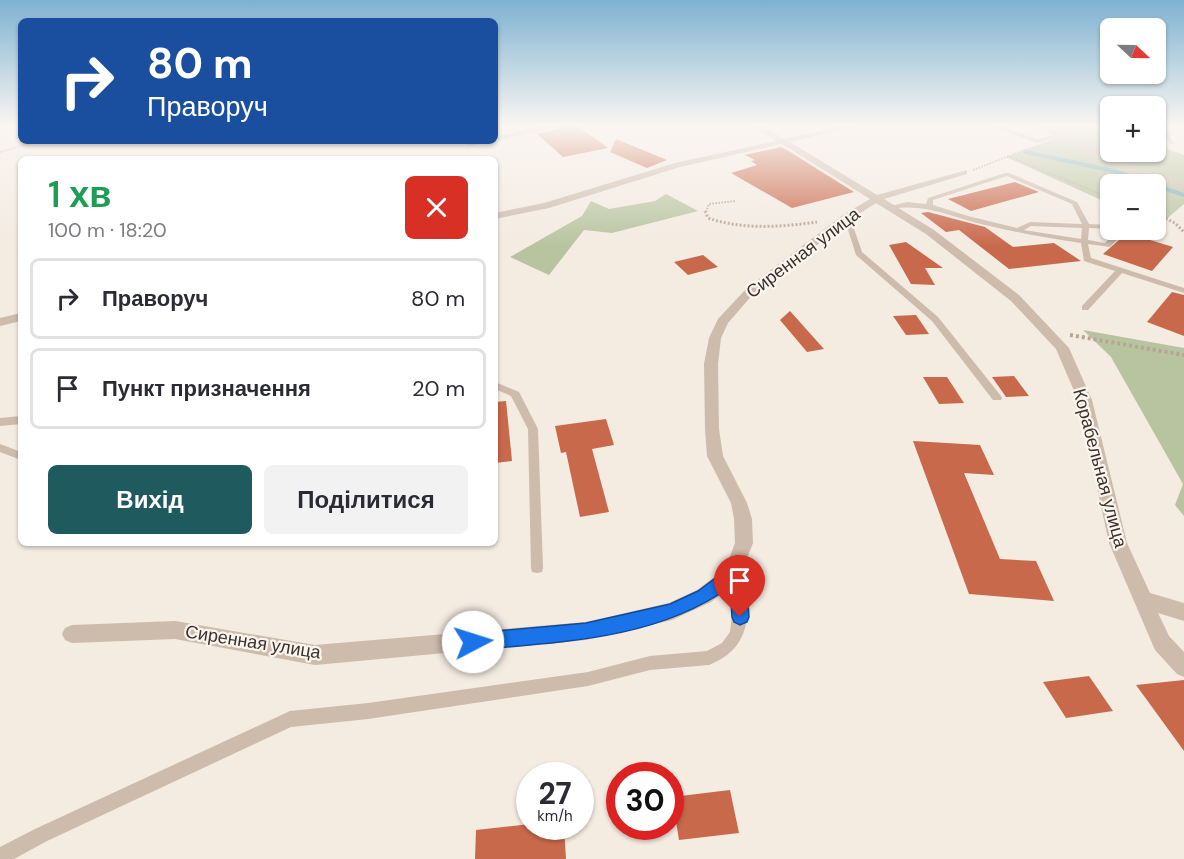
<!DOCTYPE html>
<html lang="uk">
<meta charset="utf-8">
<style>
:root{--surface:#fff;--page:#f2f2f3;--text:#2b2b33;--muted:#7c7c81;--line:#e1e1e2;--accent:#1f5a5e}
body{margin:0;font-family:"DM Sans",sans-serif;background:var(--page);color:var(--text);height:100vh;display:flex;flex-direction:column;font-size:22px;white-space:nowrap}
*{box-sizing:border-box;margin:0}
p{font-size:20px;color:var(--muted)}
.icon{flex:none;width:33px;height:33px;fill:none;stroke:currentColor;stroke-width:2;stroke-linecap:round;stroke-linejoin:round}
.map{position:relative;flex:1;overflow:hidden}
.drawer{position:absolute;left:18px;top:156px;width:480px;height:390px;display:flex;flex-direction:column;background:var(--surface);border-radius:9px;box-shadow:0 2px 4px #0004}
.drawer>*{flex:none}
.top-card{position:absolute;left:18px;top:18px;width:480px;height:126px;border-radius:9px;box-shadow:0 2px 4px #0004;background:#1a4fa0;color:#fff;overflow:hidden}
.needle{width:39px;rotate:112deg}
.controls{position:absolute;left:1100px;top:18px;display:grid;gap:12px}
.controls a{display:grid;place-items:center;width:66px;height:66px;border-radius:9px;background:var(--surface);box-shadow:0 2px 4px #0004;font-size:30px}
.speed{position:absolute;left:516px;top:762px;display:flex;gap:12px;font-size:30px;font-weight:700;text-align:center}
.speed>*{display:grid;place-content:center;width:78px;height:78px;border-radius:50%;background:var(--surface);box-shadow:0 2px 4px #0004;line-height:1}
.speed small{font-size:15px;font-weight:400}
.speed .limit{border:9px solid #d22;background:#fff;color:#111}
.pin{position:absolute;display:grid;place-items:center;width:51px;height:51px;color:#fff;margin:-62px -26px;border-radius:50% 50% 50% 0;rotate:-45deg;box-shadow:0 0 6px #0007}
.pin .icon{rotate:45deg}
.me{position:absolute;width:66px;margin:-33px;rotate:85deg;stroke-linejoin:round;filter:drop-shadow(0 0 4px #0008)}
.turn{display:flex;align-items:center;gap:21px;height:126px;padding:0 30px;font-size:27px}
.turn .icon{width:78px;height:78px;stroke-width:2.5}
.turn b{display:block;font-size:42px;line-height:51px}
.round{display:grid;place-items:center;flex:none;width:63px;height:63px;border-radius:9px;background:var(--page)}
.overview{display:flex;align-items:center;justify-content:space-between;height:102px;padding:0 30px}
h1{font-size:36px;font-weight:600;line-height:45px;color:#1e9e55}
.button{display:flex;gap:12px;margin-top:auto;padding:12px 30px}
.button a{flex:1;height:69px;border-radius:9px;background:var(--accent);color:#fff;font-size:24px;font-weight:600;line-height:69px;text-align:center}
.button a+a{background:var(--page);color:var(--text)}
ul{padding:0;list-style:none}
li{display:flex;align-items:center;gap:18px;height:81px;margin:0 12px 9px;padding:0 18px;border:3px solid var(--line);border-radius:9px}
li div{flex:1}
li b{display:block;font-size:22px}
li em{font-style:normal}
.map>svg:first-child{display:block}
</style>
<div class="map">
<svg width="1184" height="859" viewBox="0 0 1184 859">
<rect width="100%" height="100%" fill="#f4ebe1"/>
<g fill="#b8c4a0">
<path d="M1047,125H1083L1110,132V152H1155V144L1184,155V204L1164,221L1155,218V184H1110V204L1006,157L1056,138Z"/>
<path d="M666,194L698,211L612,233L584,230L549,275L510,257L582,216L591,201L609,209L655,201Z"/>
<path d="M1083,330L1184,348V516L1175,505L1183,484L1111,357Z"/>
</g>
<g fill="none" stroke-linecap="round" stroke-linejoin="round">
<path stroke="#7fb0b2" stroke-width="4" d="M1025,152L1114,171L1184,195"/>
</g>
<g fill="#c8694b">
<path d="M563,125H576L608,148L563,157L537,134L557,129Z"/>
<path d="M616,139L667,160L647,168L610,152Z"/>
<path d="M781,147L787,150L854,192L792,208L731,173L757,165L751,161L755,160L745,155Z"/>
<path d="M1015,182L1039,192L971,211L948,199Z"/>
<path d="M928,212L985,227L1013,247L1054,243L1081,261L1009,269L959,230L946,232L921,213Z"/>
<path d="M1127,233L1173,247L1152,271L1103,254Z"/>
<path d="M906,242L943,268H925L935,285L911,284L889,245Z"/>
<path d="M703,255L718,267L688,275L674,262Z"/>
<path d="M1172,292L1184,295V336L1147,322Z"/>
<path d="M790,311L824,349L807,352L780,320Z"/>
<path d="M916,315L929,334L906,335L893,316Z"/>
<path d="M1014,376L1029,396L1006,397L992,377Z"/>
<path d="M923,377H947L964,403L939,404Z"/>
<path d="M506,401L512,461L495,463V402Z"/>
<path d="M606,419L614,445L592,449L609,512L580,517L566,452L561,453L555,426Z"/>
<path d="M913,441L980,445L994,475L964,473L1000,559L1036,561L1054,601L969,594Z"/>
<path d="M1089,676L1113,711L1066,718L1043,682Z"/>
<path d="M1184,680V751L1136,685Z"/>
<path d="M730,790L739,833L679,840L672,797Z"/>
<path d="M530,824V826H564L566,859H475L476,830Z"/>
</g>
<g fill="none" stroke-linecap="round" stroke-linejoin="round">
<g stroke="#b9a596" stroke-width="2" stroke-dasharray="1.5 1.5" stroke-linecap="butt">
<path d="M1089,125L1108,131L1110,135"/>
<path d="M0,152L38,141"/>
<path d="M1134,152L1160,164"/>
<path d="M1008,156L1110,198"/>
<path d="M1102,169L1114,184"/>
<path d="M973,170L1027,149"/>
<path d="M706,212L709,204L735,201"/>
</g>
<g stroke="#b9a596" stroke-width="3" stroke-dasharray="2 2" stroke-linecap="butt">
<path d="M705,211L708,218C743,230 781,227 817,222"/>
<path d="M1155,213L1175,223L1184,232"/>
</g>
<path stroke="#b9a596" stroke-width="4" stroke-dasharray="3 3" stroke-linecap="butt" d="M1070,335L1184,355"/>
<g fill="#cdbbac" fill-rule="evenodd">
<path d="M989,125H997L1037,139L1059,134L1062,136L1037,143Z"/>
<path d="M1159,125H1179L1166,128L1174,144H1170Z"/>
<path d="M1005,173H1009L1077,202L1089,224L1110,225V229L1089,228L1088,240L1105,243L1117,231V230H1126L1110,247L1088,244L1091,258L1184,288V293L1122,273L1088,310H1082V306L1115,271L1084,261L1081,243C1047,238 1014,232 981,224C949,216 924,203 891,209L888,207L907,202L926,204L928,198ZM1007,176L1072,204L1082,224L1030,222L1017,228L968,216L933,205V200ZM1031,226L1082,228L1081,239L1024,230Z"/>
<path d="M845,216L850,217L862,252L938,317L1001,396L1002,398L1001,400H993L932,321L856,255L844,217Z"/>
<path d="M495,382L519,392L538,429L543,568L542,572L537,573L532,572L531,568L528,429L511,396L495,389Z"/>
<path d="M21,416V424L0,426V418Z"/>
<path d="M0,444L21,452V460L0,452Z"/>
<path d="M737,558L742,559L743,563C749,605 757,646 709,665L650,670L588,686L368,719L291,727L47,841L14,859H0V847L35,829L290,711L368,703L588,672L650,656L707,651L722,643L730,632L734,598L731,563L732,559Z"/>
</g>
<g fill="#cdbbac" fill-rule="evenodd">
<path d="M545,125H561L557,127L495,141H493L495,137Z"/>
<path d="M752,125H762L784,139L845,125H861L790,142L877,195L967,170V174L884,199L934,230L1019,295L1069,348L1092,400L1127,543L1150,593L1184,603V621L1158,613L1169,636L1184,652V677L1177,674L1155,650L1109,543L1078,400L1056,349L1011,301L926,234L876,203L851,219L754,293L728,323L721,338L718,364L719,429L723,456L747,503L752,519L753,543L743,568L731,587L711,602L672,620L586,640L315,665L175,639L72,643L65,640L62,634L65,628L72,625L175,621L315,645L586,622L669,603L697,590L717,575L729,559L735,543L734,519L731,503L707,456L705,429L704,364L709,338L718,319L746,289L843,215L870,199L782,144L680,167L549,208L495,219V213L544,203L675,163L776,141Z"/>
<path d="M1033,125H1044L1136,169L1184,183V189L1130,173Z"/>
<path d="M489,141L469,146L465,144L472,141Z"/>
<path d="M21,313V321L0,326V318Z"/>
</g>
</g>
<linearGradient id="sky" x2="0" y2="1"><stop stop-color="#7eb2d2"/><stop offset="0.51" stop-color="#faf6f2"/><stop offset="1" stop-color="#faf6f2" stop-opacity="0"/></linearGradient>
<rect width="1184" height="246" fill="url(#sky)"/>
<path fill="#1a73e8" stroke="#114b97" stroke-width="1.5" d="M737,556L743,558L745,562L749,617L747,622L740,625L734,622L732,617L730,587C656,640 560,642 473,650L466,648L464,642L466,636L473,633L586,623L670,604L698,591L718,576L731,558Z"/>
<g text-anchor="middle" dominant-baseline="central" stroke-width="4.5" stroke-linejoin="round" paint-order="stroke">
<g font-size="18" fill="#3b302b" stroke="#fbf5ee">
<text transform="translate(803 253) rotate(-37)">Сиренная улица</text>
<text transform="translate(1100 468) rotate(75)">Корабельная улица</text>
<text transform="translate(253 642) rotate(9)">Сиренная улица</text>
</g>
</g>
</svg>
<div class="controls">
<a><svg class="needle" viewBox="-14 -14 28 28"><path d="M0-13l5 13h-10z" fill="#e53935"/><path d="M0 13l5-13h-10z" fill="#7c7c81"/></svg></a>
<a>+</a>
<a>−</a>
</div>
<div class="speed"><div>27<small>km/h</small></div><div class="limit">30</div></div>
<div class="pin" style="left:740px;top:617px;background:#d93025"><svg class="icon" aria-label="arrive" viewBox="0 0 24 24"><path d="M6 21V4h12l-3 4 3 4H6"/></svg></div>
<svg class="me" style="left:473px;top:642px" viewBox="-20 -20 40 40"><circle r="19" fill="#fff"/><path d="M0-13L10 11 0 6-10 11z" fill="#1a73e8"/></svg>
<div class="top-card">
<div class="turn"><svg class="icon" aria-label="right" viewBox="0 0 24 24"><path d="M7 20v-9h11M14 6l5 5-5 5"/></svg><div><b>80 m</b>Праворуч</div></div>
</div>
<section class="drawer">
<div class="overview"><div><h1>1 хв</h1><p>100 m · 18:20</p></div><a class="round" style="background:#d93025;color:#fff"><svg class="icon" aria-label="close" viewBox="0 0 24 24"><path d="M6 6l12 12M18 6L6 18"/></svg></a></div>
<ul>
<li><svg class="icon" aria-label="right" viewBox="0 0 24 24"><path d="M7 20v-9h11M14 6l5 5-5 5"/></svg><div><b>Праворуч</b></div><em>80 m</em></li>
<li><svg class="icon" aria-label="arrive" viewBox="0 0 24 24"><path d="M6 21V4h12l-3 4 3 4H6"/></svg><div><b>Пункт призначення</b></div><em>20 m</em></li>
</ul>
<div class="button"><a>Вихід</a><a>Поділитися</a></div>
</section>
</div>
